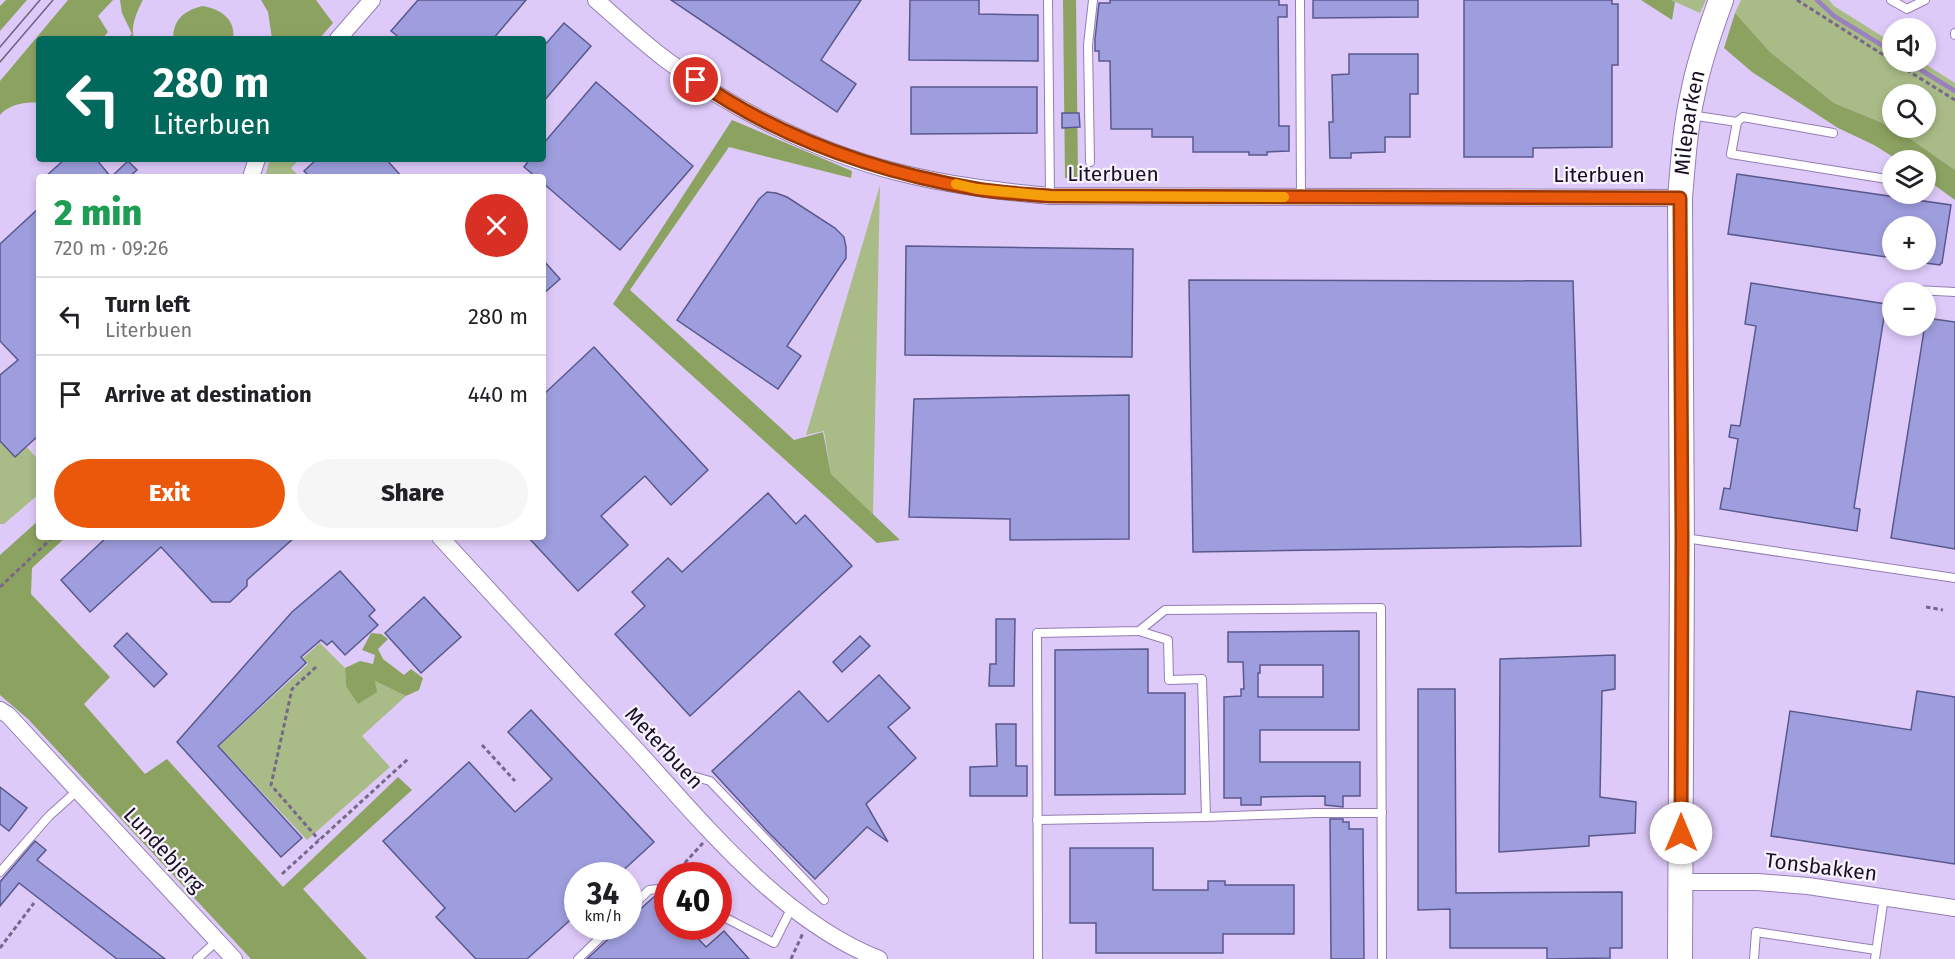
<!DOCTYPE html>
<meta charset="utf-8">
<style>
:root{--surface:#fff;--page:#f6f6f6;--text:#202124;--muted:#757577;--line:#e0e0e0;--accent:#ea580c}
body{margin:0;font-family:"Fira Sans",sans-serif;background:var(--page);color:var(--text);height:100vh;display:flex;flex-direction:column;font-size:22px;white-space:nowrap}
*{box-sizing:border-box;margin:0}
p{font-size:20px;color:var(--muted)}
.icon{flex:none;width:33px;height:33px;fill:none;stroke:currentColor;stroke-width:2;stroke-linecap:round;stroke-linejoin:round}
.map{position:relative;flex:1;overflow:hidden}
.details{position:absolute;left:36px;top:174px;width:510px;height:366px;display:flex;flex-direction:column;background:var(--surface);border-radius:6px;box-shadow:0 3px 9px #0003}
.details>*{flex:none}
.banner{position:absolute;left:36px;top:36px;width:510px;height:126px;border-radius:6px;box-shadow:0 3px 9px #0003;background:#00695c;color:#fff;overflow:hidden}
.buttons{position:absolute;left:1882px;top:18px;display:grid;gap:12px}
.buttons a{display:grid;place-items:center;width:54px;height:54px;border-radius:50%;background:var(--surface);box-shadow:0 3px 9px #0003;font-size:30px}
.speed{position:absolute;left:564px;top:862px;display:flex;gap:12px;font-size:30px;font-weight:700;text-align:center}
.speed>*{display:grid;place-content:center;width:78px;height:78px;border-radius:50%;background:var(--surface);box-shadow:0 3px 9px #0003;line-height:1}
.speed small{font-size:15px;font-weight:400}
.speed .limit{border:9px solid #d22;background:#fff;color:#111}
.pin{position:absolute;display:grid;place-items:center;width:51px;height:51px;color:#fff;margin:-26px;border:3px solid #fff;border-radius:50%;box-shadow:0 2px 6px #0007}
.me{position:absolute;width:66px;margin:-33px;rotate:0deg;stroke-linejoin:round;filter:drop-shadow(0 0 4px #0008)}
.turn{display:flex;align-items:center;gap:21px;height:126px;padding:0 18px;font-size:27px}
.turn .icon{width:78px;height:78px;stroke-width:2.5}
.turn b{display:block;font-size:42px;line-height:51px}
.round{display:grid;place-items:center;flex:none;width:63px;height:63px;border-radius:32px;background:var(--page)}
.overview{display:flex;align-items:center;justify-content:space-between;height:102px;padding:0 18px}
h1{font-size:36px;font-weight:800;line-height:45px;color:#1e9e55}
.button{display:flex;gap:12px;margin-top:auto;padding:12px 18px}
.button a{flex:1;height:69px;border-radius:36px;background:var(--accent);color:#fff;font-size:24px;font-weight:800;line-height:69px;text-align:center}
.button a+a{background:var(--page);color:var(--text)}
ul{padding:0;list-style:none}
li{display:flex;align-items:center;gap:18px;height:78px;padding:0 18px;border-top:2px solid var(--line)}
li div{flex:1}
li b{display:block;font-size:22px}
li em{font-style:normal}
.map>svg:first-child{display:block}
</style>
<div class="map">
<svg width="1955" height="959" viewBox="0 0 1955 959">
<rect width="100%" height="100%" fill="#decaf9"/>
<g fill="#a9bc87">
<path d="M1671,0H1706L1700,13Z"/>
<path d="M1741,0H1829L1834,6L1893,43V62H1922L1955,83V170L1895,128H1926V94H1893V127L1834,103L1770,52L1735,13Z"/>
<path d="M270,159H300L291,168L300,177H265Z"/>
<path d="M880,185L873,515L831,474L824,431L806,435Z"/>
<path d="M0,441L15,457L27,447L39,461V494L4,524H0Z"/>
<path d="M320,643L345,668L346,686L375,681L406,696L362,736L390,767L307,840L219,746L308,664L303,658Z"/>
</g>
<g fill="#8ca261">
<path d="M6,0H27L0,31V6Z"/>
<path d="M68,0H113L98,16L108,32L102,39H39V103C26,101 8,105 0,115V81Z"/>
<path d="M120,0H143C137,11 130,27 134,39H126L132,34L122,13Z"/>
<path d="M261,0H316L333,23L319,39H272L268,12Z"/>
<path d="M1063,0H1076L1078,178H1065Z"/>
<path d="M1641,0H1671L1675,2L1672,20Z"/>
<path d="M203,6C220,9 236,19 233,39H173C173,19 185,10 203,6Z"/>
<path d="M1735,13L1770,52L1834,103L1895,128L1955,170V200L1926,179V160H1898L1874,145L1838,128L1752,72L1724,48Z"/>
<path d="M732,120L852,171L851,178L729,147L630,290L794,440L823,432L831,474L900,540L877,543L613,304Z"/>
<path d="M39,520V537H66L32,568L31,594L110,677L84,704L145,774L167,759L283,887L398,777L412,790L303,889L367,959H251L28,719L0,695V555Z"/>
<path d="M371,633L381,634L388,639L378,649L383,659L404,675L411,669L423,678L419,690L406,696L375,681L377,692L358,704L346,686L345,668L360,661L373,664L375,655L362,650Z"/>
</g>
<g fill="none" stroke-linecap="round" stroke-linejoin="round">
<g stroke="#9a80bc" stroke-width="4.5">
<path d="M1817,0L1834,16L1893,52"/>
<path d="M1908,62L1955,91"/>
</g>
</g>
<g fill="#9e9ede" stroke="#59588d" stroke-width="1.5" fill-rule="evenodd">
<path d="M418,0H526L493,39H401L391,31Z"/>
<path d="M671,0H861L821,60L856,84L837,112Z"/>
<path d="M910,0H979V14L1038,15V61L909,60Z"/>
<path d="M1110,0H1279V5H1287V17H1278L1279,126H1289V151L1267,152V155H1249V152H1193V137H1152V129H1111L1110,61H1099V51H1095V39L1099,3H1110Z"/>
<path d="M1313,0H1418V17L1313,18Z"/>
<path d="M1464,0H1612V4H1618V65H1612V147L1533,148V157H1464Z"/>
<path d="M564,23L591,46L543,102V47Z"/>
<path d="M1349,54H1418V94H1410V137H1385V152L1351,153V158H1330L1329,122H1333L1332,75L1349,74Z"/>
<path d="M596,82L693,166L620,250L543,183V177H536L524,167L530,159H543V144Z"/>
<path d="M911,87H1037V133L911,134Z"/>
<path d="M1062,113H1079L1080,127L1062,128Z"/>
<path d="M65,159H96L111,177L128,161L137,170L129,177H45Z"/>
<path d="M317,159H386L402,177H310L304,171Z"/>
<path d="M1737,174L1951,205L1942,263H1941L1940,265L1926,263V226H1893V258L1728,234Z"/>
<path d="M767,192L776,193L787,197L835,228L844,237L846,247V258L787,346L801,356L778,389L677,320L759,199Z"/>
<path d="M39,208V435L15,457L0,441V375L18,360L0,341V244Z"/>
<path d="M906,246L1133,249L1132,357L905,355Z"/>
<path d="M543,260L560,279L543,294Z"/>
<path d="M1189,280L1573,281L1581,546L1193,552Z"/>
<path d="M1751,283L1886,304L1854,508L1860,509L1857,531L1720,509L1724,488L1730,489L1738,439L1729,437L1731,425L1740,426L1756,326L1745,324Z"/>
<path d="M1926,318L1955,322V549L1891,538Z"/>
<path d="M594,347L708,470L671,505L645,476L601,516L628,545L578,591L528,537H543V395Z"/>
<path d="M1129,395V539L1010,540V519L909,517L914,399Z"/>
<path d="M768,493L796,524L805,515L852,566L690,716L615,634L645,606L632,592L668,558L682,572Z"/>
<path d="M107,537H295L247,580V586L230,602H212L161,547L90,612L61,580Z"/>
<path d="M340,571L375,610L369,616L378,625L345,655L332,641L327,645L321,640L301,657L306,663L218,746L302,838L281,857L177,742L292,612Z"/>
<path d="M424,597L461,637L421,673L385,633Z"/>
<path d="M996,619H1015L1014,686H989L990,664H996Z"/>
<path d="M1359,631V730H1260V762H1360V796H1343V807L1325,805V796L1261,797V805H1241V798H1224V697L1241,696V689H1244L1243,662H1228V632ZM1260,665H1323V697H1258V673H1260Z"/>
<path d="M127,633L167,674L154,687L114,646Z"/>
<path d="M860,636L870,646L842,672L833,662Z"/>
<path d="M1148,649V693H1185V794L1055,795V650Z"/>
<path d="M1615,655V689L1602,691L1600,797L1636,802L1635,833L1589,836V846L1499,852L1500,659Z"/>
<path d="M879,675L910,708L888,727L916,758L866,804L888,842L867,827L815,879L767,831L712,771L799,691L828,722Z"/>
<path d="M1418,689H1455L1456,893L1622,892V948H1610V958L1547,959V948H1450V909L1418,910Z"/>
<path d="M1917,691L1955,697V864L1771,836L1790,711L1911,730Z"/>
<path d="M531,710L654,842L617,876H578V913L527,959H476L436,917L445,908L383,841L469,762L515,812L552,779L508,732Z"/>
<path d="M996,724H1016V766H1027V796H970V767L997,766Z"/>
<path d="M0,787L27,808L9,831L0,824Z"/>
<path d="M1330,819H1343V822H1349V829H1363L1364,959H1331Z"/>
<path d="M35,841L46,850L37,860L165,959H117L19,883L0,906V882Z"/>
<path d="M1070,848H1153V890H1208V881H1225V885H1294V934H1223V953H1096V923H1070Z"/>
<path d="M658,895L668,906V927H687L706,947L724,931L749,959H587L621,927H628V920L655,896Z"/>
</g>
<g fill="none" stroke-linecap="round" stroke-linejoin="round">
<g stroke="#957db4" stroke-width="10">
<g id="lane">
<path d="M1048,0L1050,196"/>
<path d="M1300,0L1301,197"/>
<path d="M1891,0L1907,9L1925,0"/>
<path d="M1955,33V35"/>
<path d="M1690,115L1737,122L1731,154L1893,180"/>
<path d="M1737,122L1743,117L1833,133"/>
<path d="M1090,162L1088,45L1093,0"/>
<path d="M1916,290L1955,292"/>
<path d="M1685,538L1955,578"/>
<path d="M1139,631L1168,640L1169,680L1202,679L1206,817"/>
<path d="M685,774L710,781L824,900"/>
<path d="M1037,820L1206,817L1315,813H1382"/>
<path d="M0,872L49,816L78,790"/>
<path d="M628,910L649,890L668,888"/>
<path d="M718,914L774,943L792,907"/>
<path d="M197,959L217,941"/>
<path d="M578,959L611,927"/>
<path d="M1038,959L1037,633L1139,631L1165,610L1381,608L1382,959"/>
<path d="M1754,959L1756,932L1876,950"/>
<path d="M1875,959L1884,897"/>
</g>
</g>
<g stroke="#957db4" stroke-width="18">
<g id="street">
<path d="M596,0C619,20 641,41 665,59C731,109 817,152 897,172C947,185 998,191 1050,196L1680,198"/>
<path d="M338,39L372,0"/>
<path d="M251,177L257,159"/>
<path d="M440,537C507,610 573,682 640,754C707,828 784,922 879,959"/>
<path d="M0,710L8,715L234,959"/>
<path d="M1681,882H1757L1808,886L1955,908"/>
</g>
</g>
<g stroke="#957db4" stroke-width="26">
<g id="secondary">
<path id="s1" d="M1680,959L1682,554L1680,198C1683,163 1685,127 1693,93C1699,61 1710,30 1721,0"/>
</g>
</g>
<g stroke="#776889" stroke-width="3" stroke-dasharray="4.5 3" stroke-linecap="butt">
<path d="M1797,0L1893,61"/>
<path d="M1894,62L1955,100"/>
<path d="M0,587L53,537"/>
<path d="M1926,607L1943,610"/>
<path d="M316,667L292,689L271,785L319,840"/>
<path d="M482,745L515,781"/>
<path d="M282,874L408,759"/>
<path d="M678,876L681,867L703,843"/>
<path d="M0,948L34,903"/>
<path d="M791,959L803,933"/>
</g>
<use href="#lane" stroke="#fff" stroke-width="8"/>
<use href="#street" stroke="#fff" stroke-width="16"/>
<use href="#secondary" stroke="#fff" stroke-width="24"/>
<g stroke="#706282" stroke-width="1.5">
<path d="M0,47L40,0"/>
<path d="M0,62L53,0"/>
</g>
</g>
<g fill="none" stroke-linecap="round" stroke-linejoin="round">
<g stroke="#983908" stroke-width="15">
<path id="route" d="M696,80C779,138 877,172 977,189C1001,193 1025,194 1050,196L1680,198L1682,537L1681,833"/>
</g>
<use href="#route" stroke="#ea580c" stroke-width="10"/>
<path stroke="#f59e0b" stroke-width="10" d="M956,184L977,189L1050,196L1284,197"/>
</g>
<g text-anchor="middle" dominant-baseline="central" stroke-width="4.5" stroke-linejoin="round" paint-order="stroke">
<g font-size="21" fill="#190f24" stroke="#f8f3ff">
<text stroke="none"><textPath href="#s1" startOffset="837">Mileparken</textPath></text>
<text x="1113" y="174">Literbuen</text>
<text x="1599" y="175">Literbuen</text>
<text transform="translate(664 748) rotate(47)">Meterbuen</text>
<text transform="translate(164 850) rotate(47)">Lundebjerg</text>
<text transform="translate(1821 867) rotate(7)">Tonsbakken</text>
</g>
</g>
</svg>
<div class="buttons">
<a><svg class="icon" aria-label="sound" viewBox="0 0 24 24"><path d="M4 9h4l5-4v14l-5-4H4zM17 9q2 3 0 6"/></svg></a>
<a><svg class="icon" aria-label="search" viewBox="0 0 24 24"><circle cx="10" cy="10" r="6"/><path d="M15 15l6 6"/></svg></a>
<a><svg class="icon" aria-label="layers" viewBox="0 0 24 24"><path d="M12 4l9 5-9 5-9-5zM3 14l9 5 9-5"/></svg></a>
<a>+</a>
<a>−</a>
</div>
<div class="speed"><div>34<small>km/h</small></div><div class="limit">40</div></div>
<div class="pin" style="left:696px;top:80px;background:#d93025"><svg class="icon" aria-label="arrive" viewBox="0 0 24 24"><path d="M6 21V4h12l-3 4 3 4H6"/></svg></div>
<svg class="me" style="left:1681px;top:833px" viewBox="-20 -20 40 40"><circle r="19" fill="#fff"/><path d="M0-13L10 11 0 6-10 11z" fill="#ea580c"/></svg>
<div class="banner">
<div class="turn"><svg class="icon" aria-label="left" viewBox="0 0 24 24"><path d="M17 20v-9H6M10 6l-5 5 5 5"/></svg><div><b>280 m</b>Literbuen</div></div>
</div>
<section class="details">
<div class="overview"><div><h1>2 min</h1><p>720 m · 09:26</p></div><a class="round" style="background:#d93025;color:#fff"><svg class="icon" aria-label="close" viewBox="0 0 24 24"><path d="M6 6l12 12M18 6L6 18"/></svg></a></div>
<ul>
<li><svg class="icon" aria-label="left" viewBox="0 0 24 24"><path d="M17 20v-9H6M10 6l-5 5 5 5"/></svg><div><b>Turn left</b><p>Literbuen</p></div><em>280 m</em></li>
<li><svg class="icon" aria-label="arrive" viewBox="0 0 24 24"><path d="M6 21V4h12l-3 4 3 4H6"/></svg><div><b>Arrive at destination</b></div><em>440 m</em></li>
</ul>
<div class="button"><a>Exit</a><a>Share</a></div>
</section>
</div>
